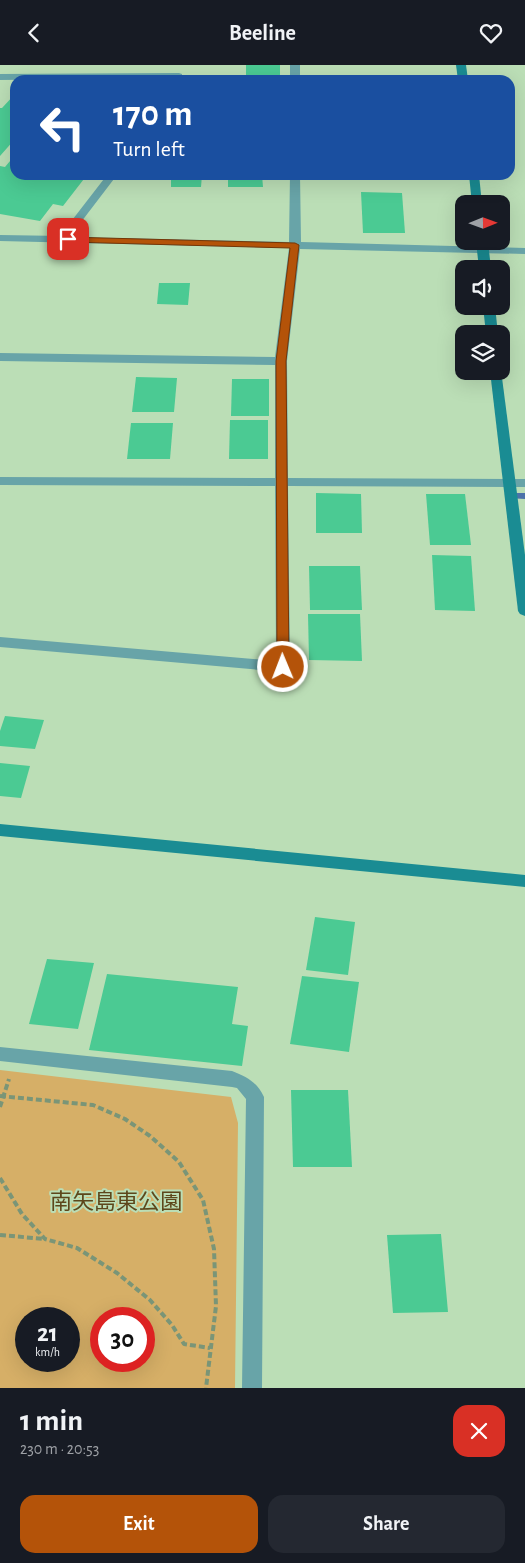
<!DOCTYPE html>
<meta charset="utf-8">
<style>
:root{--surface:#171b24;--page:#242831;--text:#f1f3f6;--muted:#9ea1a6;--accent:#b45309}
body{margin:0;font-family:"Alegreya Sans","Noto Sans JP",sans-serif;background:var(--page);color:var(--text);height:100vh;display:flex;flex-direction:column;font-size:19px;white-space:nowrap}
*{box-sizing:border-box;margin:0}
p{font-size:16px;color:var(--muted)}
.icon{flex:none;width:28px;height:28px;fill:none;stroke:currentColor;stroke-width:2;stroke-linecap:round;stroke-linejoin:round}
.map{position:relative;height:1323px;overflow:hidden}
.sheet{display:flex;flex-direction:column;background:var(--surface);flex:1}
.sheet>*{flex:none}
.hud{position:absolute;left:10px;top:10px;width:505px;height:105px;border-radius:15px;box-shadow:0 5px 20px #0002;background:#1a4fa0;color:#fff;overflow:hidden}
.needle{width:32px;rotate:89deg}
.buttons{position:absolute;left:455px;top:130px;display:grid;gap:10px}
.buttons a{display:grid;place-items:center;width:55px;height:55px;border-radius:10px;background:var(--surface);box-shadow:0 5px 20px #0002;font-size:25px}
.speed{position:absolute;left:15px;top:1242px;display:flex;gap:10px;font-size:25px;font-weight:700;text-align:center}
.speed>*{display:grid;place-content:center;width:65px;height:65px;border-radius:50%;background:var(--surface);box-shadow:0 5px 20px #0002;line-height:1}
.speed small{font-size:12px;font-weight:400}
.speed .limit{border:8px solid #d22;background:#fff;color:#111}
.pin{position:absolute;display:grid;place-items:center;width:42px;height:42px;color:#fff;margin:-21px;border-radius:10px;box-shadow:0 2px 8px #0006}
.me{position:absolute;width:55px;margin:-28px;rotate:359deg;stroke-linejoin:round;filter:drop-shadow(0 0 4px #0008)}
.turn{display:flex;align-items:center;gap:18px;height:105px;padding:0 20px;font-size:22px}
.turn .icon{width:65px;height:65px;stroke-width:2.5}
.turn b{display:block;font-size:35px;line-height:42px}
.round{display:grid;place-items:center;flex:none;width:52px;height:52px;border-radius:15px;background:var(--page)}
.summary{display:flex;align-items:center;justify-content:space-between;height:85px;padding:0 20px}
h1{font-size:30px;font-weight:700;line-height:38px}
.cta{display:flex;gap:10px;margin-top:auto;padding:10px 20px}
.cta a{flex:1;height:58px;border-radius:15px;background:var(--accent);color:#fff;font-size:20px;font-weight:700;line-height:58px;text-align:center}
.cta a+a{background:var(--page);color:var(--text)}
header{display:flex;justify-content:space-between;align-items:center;height:65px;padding:0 20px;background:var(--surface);font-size:22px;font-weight:700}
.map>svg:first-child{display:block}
</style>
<header><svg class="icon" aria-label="back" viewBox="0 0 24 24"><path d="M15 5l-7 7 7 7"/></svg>Beeline<svg class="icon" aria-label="heart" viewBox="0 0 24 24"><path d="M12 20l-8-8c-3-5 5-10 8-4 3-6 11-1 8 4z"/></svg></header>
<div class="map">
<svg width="525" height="1323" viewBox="0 0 525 1323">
<rect width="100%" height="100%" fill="#bbdeb6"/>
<path fill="#d6af67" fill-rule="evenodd" d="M0,1005L231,1032L238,1058L235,1323H0ZM26,1254H69V1296H26ZM101,1254H144V1296H101Z"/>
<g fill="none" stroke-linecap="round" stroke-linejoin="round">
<path fill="#4c72aa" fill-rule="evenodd" d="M511,428H525V434L508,433L507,431Z"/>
</g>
<g fill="#4bca93">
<rect x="246" y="0" width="34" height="12"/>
<path d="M15,29V74L0,91V43H2Z"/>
<path d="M15,90V110H87L63,141L53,139L40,156L0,149V101L5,102Z"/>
<path d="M171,110H202L201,122H171Z"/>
<path d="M228,110H262L263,122H228Z"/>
<path d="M361,127L402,128L405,168H363Z"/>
<path d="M159,218H190L188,240L157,239Z"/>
<path d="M136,312L177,313L174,347H132Z"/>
<path d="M232,314H269V351H231Z"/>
<path d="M230,355H268V394H229Z"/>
<path d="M131,358H173L170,394H127Z"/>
<path d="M316,428L361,429L362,468H316Z"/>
<path d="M426,429H465L471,480H430Z"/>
<path d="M432,490L471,491L475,546L435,545Z"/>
<path d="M309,501H360L362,545H310Z"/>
<path d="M308,549H360L362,596L309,595Z"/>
<path d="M5,651L44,655L35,684L0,681V666Z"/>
<path d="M0,698L30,701L21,733L0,731Z"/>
<path d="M315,852L355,857L348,910L306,905Z"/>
<path d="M47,894L94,898L78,964L29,959Z"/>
<path d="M107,909L238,922L232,959L248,961L242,1001L89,985Z"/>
<path d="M302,911L359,917L349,987L290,979Z"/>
<path d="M291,1025H348L352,1102H293Z"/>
<path d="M441,1169L448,1247L393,1248L387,1170Z"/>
</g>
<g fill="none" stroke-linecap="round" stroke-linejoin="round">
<g stroke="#7a9577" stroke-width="4" stroke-dasharray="6 3" stroke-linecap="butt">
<path d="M0,1031L93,1040L125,1054L150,1071L179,1097L203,1135L214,1184L216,1241L206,1323"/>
<path d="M0,1042L9,1014"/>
<path d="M0,1113L22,1149L45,1174L77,1183L117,1208L150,1235L172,1260L184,1279L210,1283"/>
<path d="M0,1170L45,1174"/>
</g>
<g fill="#68a4a8" fill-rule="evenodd">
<rect x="290" y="0" width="10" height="15"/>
<path d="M179,8L182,9V13L0,15V9Z"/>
<path d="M107,110H117L75,165L74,172L289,177L290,110H300L301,177L525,183V189L300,184L287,296L288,413L525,414V422L288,421L290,602L288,606L283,607L0,582V572L276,596L275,421L0,420V412L275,413V300L0,296V288L275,292L289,183L0,176V170L63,171L66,163Z"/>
<path d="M0,982L232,1006C247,1012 257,1017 264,1032L262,1323H242L246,1034L237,1023L232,1022L0,996Z"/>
</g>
<g fill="#1a8c93" fill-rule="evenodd">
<path d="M456,0H466L468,15H458Z"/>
<path d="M469,110H479L482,139H472Z"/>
<path d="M476,176H488L491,204H479Z"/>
<path d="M483,241H495L498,269H486Z"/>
<path d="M501,305L525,490V551L520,549L518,546L490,306Z"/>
<path d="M0,759L525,810V822L0,771Z"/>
</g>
</g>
<path fill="#b45309" stroke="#753606" d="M65,172L295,178L299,180L286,296L289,602L287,605L283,606L277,602L276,296L290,183L68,177L63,174Z"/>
<g text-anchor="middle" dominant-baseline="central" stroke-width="4" stroke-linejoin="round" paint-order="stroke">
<g font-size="22" fill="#5d471b" stroke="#bbdeb6">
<text x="116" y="1137">南矢島東公園</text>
</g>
</g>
</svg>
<div class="buttons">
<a><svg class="needle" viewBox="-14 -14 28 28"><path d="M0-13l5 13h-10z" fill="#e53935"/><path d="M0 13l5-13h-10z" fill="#9ea1a6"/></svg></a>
<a><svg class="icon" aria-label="sound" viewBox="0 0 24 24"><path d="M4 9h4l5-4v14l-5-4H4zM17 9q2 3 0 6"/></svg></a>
<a><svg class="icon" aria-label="layers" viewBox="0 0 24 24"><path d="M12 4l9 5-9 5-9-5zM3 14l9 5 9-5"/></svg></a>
</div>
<div class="speed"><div>21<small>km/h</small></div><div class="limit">30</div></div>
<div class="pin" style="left:68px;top:174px;background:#d93025"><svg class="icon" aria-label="arrive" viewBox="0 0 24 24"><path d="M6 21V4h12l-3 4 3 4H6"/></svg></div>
<svg class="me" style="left:283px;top:602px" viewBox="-20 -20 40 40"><circle r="17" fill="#b45309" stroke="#fff" stroke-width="3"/><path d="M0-11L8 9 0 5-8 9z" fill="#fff"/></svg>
<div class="hud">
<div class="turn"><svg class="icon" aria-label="left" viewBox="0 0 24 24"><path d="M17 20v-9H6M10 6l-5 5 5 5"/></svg><div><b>170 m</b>Turn left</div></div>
</div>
</div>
<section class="sheet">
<div class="summary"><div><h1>1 min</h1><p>230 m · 20:53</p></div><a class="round" style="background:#d93025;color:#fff"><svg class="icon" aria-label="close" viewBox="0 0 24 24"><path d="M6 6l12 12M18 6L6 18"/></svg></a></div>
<div class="cta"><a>Exit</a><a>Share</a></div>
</section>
